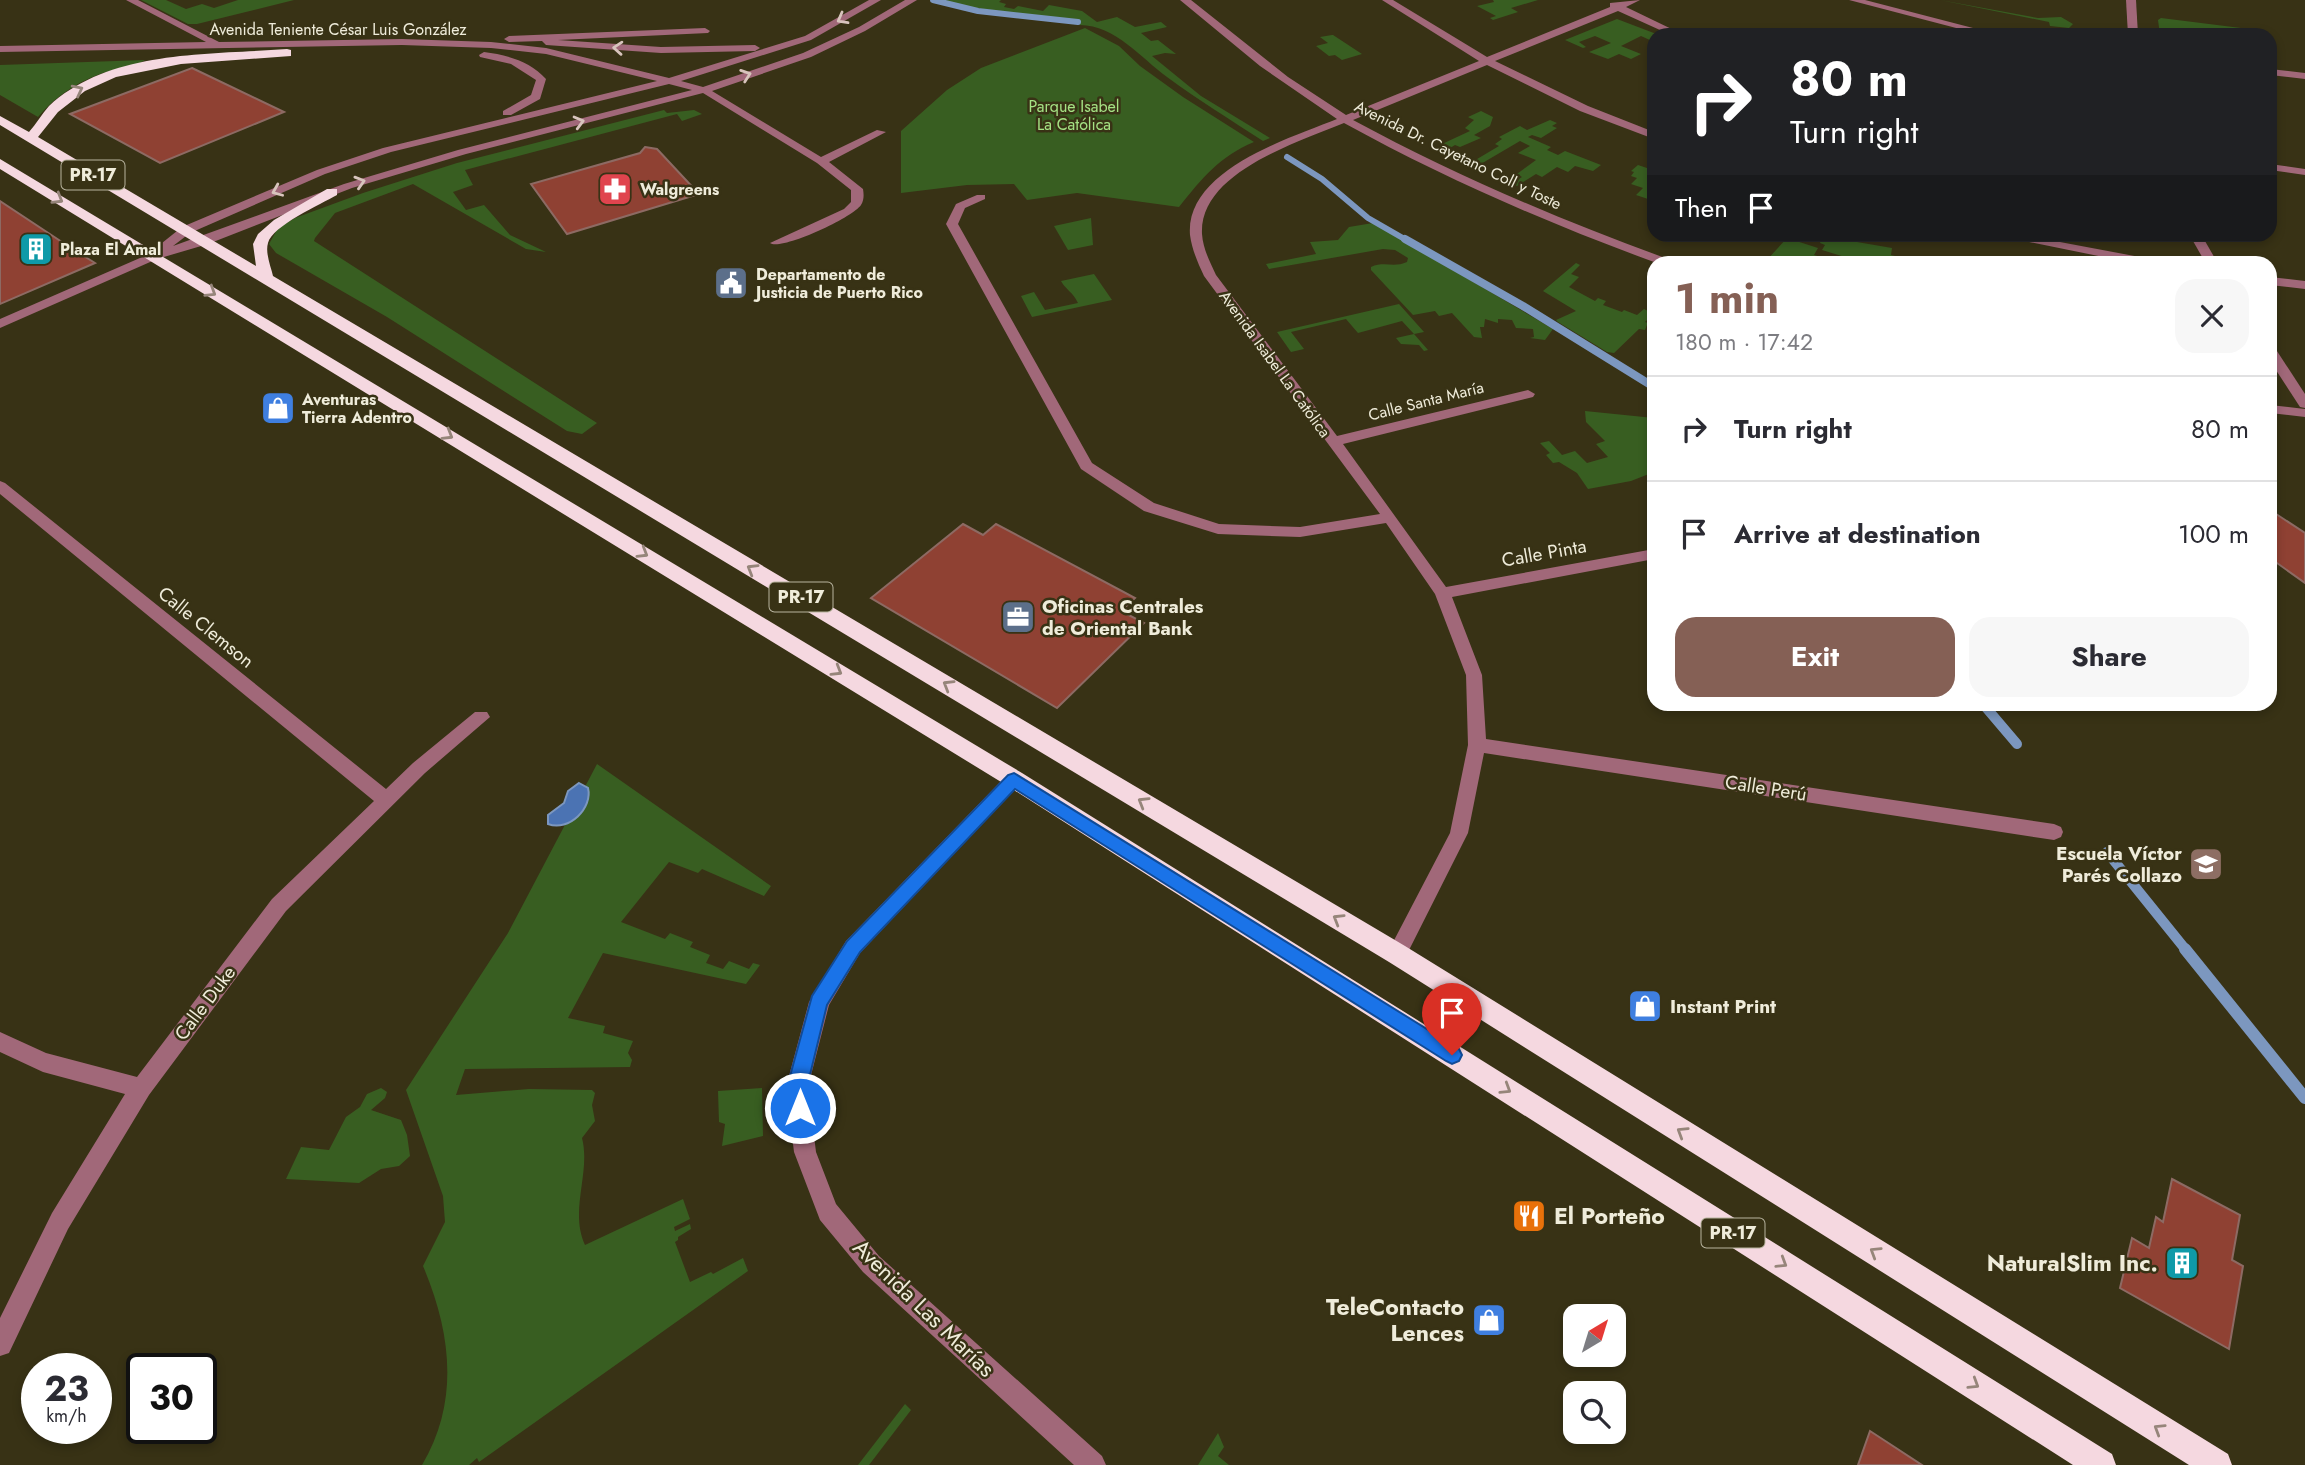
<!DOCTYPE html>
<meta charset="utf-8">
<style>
:root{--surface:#fff;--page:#f7f7f7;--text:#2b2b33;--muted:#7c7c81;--line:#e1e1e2;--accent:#856055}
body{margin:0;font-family:Jost,sans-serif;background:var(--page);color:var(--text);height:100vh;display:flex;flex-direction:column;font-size:26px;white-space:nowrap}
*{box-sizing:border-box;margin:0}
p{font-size:23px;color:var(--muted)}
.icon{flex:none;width:38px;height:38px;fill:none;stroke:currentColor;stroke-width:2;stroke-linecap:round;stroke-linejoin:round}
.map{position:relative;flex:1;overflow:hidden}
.side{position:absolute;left:1647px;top:256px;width:630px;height:455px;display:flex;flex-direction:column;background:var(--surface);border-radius:21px;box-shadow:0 4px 10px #0003}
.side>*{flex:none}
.banner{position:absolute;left:1647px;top:28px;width:630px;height:214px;border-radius:21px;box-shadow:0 4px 10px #0003;background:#202124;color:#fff;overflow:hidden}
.needle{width:46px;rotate:38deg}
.tools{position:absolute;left:1563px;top:1304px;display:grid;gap:14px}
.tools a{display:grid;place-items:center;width:63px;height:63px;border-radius:14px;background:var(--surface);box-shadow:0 4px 10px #0003;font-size:35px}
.speed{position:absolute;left:21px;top:1353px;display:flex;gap:14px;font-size:35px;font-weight:700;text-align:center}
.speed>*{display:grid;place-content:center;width:91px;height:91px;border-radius:50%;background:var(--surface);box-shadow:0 4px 10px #0003;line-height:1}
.speed small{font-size:18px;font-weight:400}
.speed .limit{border:4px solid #111;border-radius:10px;background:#fff;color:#111}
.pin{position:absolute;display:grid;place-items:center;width:60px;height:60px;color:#fff;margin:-72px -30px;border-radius:50% 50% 50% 0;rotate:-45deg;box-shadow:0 0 7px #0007}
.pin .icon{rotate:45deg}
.me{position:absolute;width:77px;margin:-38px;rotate:0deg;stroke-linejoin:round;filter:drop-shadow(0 0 5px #0008)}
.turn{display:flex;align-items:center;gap:24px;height:147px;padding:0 28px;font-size:32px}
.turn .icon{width:91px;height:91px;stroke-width:2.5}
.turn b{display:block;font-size:49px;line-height:60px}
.then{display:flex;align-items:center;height:66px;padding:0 28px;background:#0003;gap:14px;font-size:26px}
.round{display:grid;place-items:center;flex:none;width:74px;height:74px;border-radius:21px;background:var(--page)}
.headline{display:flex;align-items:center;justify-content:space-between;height:119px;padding:0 28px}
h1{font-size:42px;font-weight:700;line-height:52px;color:var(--accent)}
.primary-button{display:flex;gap:14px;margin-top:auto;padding:14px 28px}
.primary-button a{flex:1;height:80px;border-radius:21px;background:var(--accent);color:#fff;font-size:28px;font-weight:700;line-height:80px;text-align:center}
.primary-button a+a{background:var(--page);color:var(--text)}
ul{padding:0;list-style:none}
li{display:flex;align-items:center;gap:21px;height:105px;padding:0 28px;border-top:2px solid var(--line)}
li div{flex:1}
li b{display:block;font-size:26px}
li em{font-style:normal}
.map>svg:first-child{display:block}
</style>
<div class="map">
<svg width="2305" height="1465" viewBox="0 0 2305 1465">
<rect width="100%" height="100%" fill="#383215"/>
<g fill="#385e21">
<path d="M141,0H166L186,9L202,4L214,8L238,0H294L197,24H188Z"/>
<path d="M941,0H1001L999,2L1006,4L1004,7L1014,9L1018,6L1043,11L1049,5L1082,11L1097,22L1117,17L1135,27L1161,22L1167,27L1141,33L1151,41L1158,40L1176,54L1165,53L1152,56L1201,96L1270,138L1263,141C1231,120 1198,100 1167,77C1141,58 1115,25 1080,25L1077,21L975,8Z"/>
<path d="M1493,0H1538L1511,8L1518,12L1493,20L1490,18L1496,16L1477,6L1494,2Z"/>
<path d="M1940,0L2038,18L2061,17L2073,24L2069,28L2050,26L2049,22Z"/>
<path d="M2161,18L2241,28L2243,35H2160L2158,20Z"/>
<path d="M1617,19L1659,35H1654L1652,41L1641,36L1621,46L1641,54L1631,59L1619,54L1608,59L1589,52L1611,43L1595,36L1579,42L1586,47L1583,48L1565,40Z"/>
<path d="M1085,28L1119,46L1140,66L1183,97L1254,142C1219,157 1203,177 1179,207L1077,193L1027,200L1014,184L967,185L901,193V131L947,90L981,68Z"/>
<path d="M1332,35H1333L1362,54L1342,60L1335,55L1329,56L1316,46L1328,43L1320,37Z"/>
<path d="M145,60C137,66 123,67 113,70C83,78 57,94 38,117L0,95V65Z"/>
<path d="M664,110L667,113L694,110L702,114L682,121L677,114L465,170L473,185L453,192L466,210L484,205L510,235L546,252L526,249L413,184L335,213L315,238L314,241L597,423L582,434L567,431L387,317L276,253L269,244L278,228L295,218L363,193L457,163Z"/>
<path d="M1481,111L1493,117L1490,126L1474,135L1481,138L1460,147L1455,145L1450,148L1442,144L1470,131L1465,128L1474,120L1468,117Z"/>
<path d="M1550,120L1557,123L1552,126L1557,128L1541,138L1532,135L1528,137L1551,147L1547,150L1558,155L1565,151L1601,165L1593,171L1575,166L1568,172L1557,167L1542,177L1536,174L1517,186L1510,184L1522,177L1517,174L1536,160L1518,153L1530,146L1520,141L1474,168L1467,165L1499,146L1495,144L1502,139L1499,137L1520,126L1527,130Z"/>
<path d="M1654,164V176L1649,180L1654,182V201L1636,195L1643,188L1631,184L1637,178L1631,176L1634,172L1631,171L1638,165L1647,168Z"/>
<path d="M1091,218L1093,245L1068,250L1054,226Z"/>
<path d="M1373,223L1553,329L1545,340L1530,338L1534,337L1533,329L1516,328L1512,320L1498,319V323L1485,319L1484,327H1480L1482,338L1474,337L1452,313L1439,316L1435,311L1413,315L1371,270V267C1384,261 1394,268 1407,262L1408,258L1395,250L1383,249L1269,269L1266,264L1316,254L1310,242L1338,240L1349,227Z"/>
<path d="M1809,235H1856L1854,240L1857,242L1892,248L1891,255L1895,256L1893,262H1846L1848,258L1822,250L1825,245L1820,243L1821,240Z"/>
<path d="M1787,238L1818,248L1814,255L1831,260V262H1806L1794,259L1792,262L1785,260L1783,262H1765Z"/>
<path d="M1576,263L1580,265L1571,274L1579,277L1569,287L1595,301L1598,298L1606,301L1603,305L1622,312L1624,310L1637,315L1644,309L1650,312L1654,308V318L1650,317L1645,322L1654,325V328L1647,325L1645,330L1639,329L1614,353L1607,352L1558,322L1556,320L1576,311L1543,291Z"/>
<path d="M1094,274L1112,300L1032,317L1021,296L1034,292L1045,310L1078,303C1073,292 1065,289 1061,281Z"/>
<path d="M1399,304L1424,332L1414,334L1428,350L1424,351L1419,345L1401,344L1396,338L1414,334L1402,321L1358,333L1346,319L1291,332L1304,349L1291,352L1277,332Z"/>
<path d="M1585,411L1654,418V472L1631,481L1588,489L1577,473L1559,462L1553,463L1546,455L1550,453L1540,443L1549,441L1562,455L1575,451L1587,463L1608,457L1596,444L1605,441L1586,422Z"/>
<path d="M597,764L771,886L764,896L702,869L698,873L669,862L621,922L665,939L670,933L693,942L690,947L710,955L706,963L723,969L729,961L749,969L753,963L760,965L746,984L603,953L568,1018L605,1026L603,1033L633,1041L628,1053L632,1060L630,1067L465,1069L456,1095L529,1089L592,1090L595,1093L592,1105L595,1121L582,1138C591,1173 569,1210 585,1245L683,1199L690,1219L674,1227L675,1231L690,1224L691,1229L678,1237V1240L675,1242L690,1282L711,1272L713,1274L743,1258L748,1271L479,1462L477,1458L469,1465H422C460,1401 451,1332 423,1266L445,1222L443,1196L406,1090L508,933Z"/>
<path d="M381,1088L387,1092L385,1098L371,1110L401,1120L407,1135L410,1156L399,1166L381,1169L359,1183L286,1179L301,1147L329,1150L346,1117L360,1107L367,1094Z"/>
<path d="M762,1088L763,1136L722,1146L725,1124L719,1122L718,1091Z"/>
<path d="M905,1404L911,1410L869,1465H858Z"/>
<path d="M1218,1433L1224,1447L1218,1456L1229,1465H1198Z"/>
</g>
<path fill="#4b73b3" stroke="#7c97bf" stroke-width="2" d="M579,783L588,788C593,808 569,832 548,824V815L564,803L568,791Z"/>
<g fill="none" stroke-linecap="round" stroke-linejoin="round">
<g stroke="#7c97bf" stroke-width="6">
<path d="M933,0L978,11L1078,22"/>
<path d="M1287,157L1322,179L1368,218L1408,241"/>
</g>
<path stroke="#7c97bf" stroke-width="8" d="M1405,239L1523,306L1654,387"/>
<g stroke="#7c97bf" stroke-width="10">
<path d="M1983,704L2017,744"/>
<path d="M2107,852L2186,950"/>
</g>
<path stroke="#7c97bf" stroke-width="12" d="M2185,949L2305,1098"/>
</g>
<g fill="#8f4133" stroke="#8d6a63" stroke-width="2">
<path d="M192,68L284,112L160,163L70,114Z"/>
<path d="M645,147L657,149L699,194L567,234L531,184L640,153Z"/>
<path d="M0,201L71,248L95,263L0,304Z"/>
<path d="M2270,510L2305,533V583L2270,558Z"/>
<path d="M963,524L983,535L996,524L1135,598L1121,611L1144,623L1057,708L871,598Z"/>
<path d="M2172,1179L2240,1215L2232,1260L2243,1266L2229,1349L2120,1288L2132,1238L2149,1248L2156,1217L2163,1222Z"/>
<path d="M1870,1431L1922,1465H1858Z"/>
</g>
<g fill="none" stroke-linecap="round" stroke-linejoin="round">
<g fill="#a16879" fill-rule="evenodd">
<path d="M126,0H138L219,42L402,39L491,42L546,48L669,78L805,36L869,0H881L811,40L681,81L703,87L803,53L859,27L905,0H917L865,31L811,57L712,91L821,157L877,130L886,132L829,162L863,189C864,195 864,200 861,205C852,218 781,251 770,243L844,209L851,202V190L817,163L703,93L466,154L352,188L208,244L157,259L0,328V319L156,251L157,247L182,227L317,170L383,148L657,81L546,54L491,48L402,45L0,52V46L206,42ZM669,84L692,90L458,150L344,184L173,246L190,233L325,174L391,152Z"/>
<path d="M1180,0H1191L1288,77L1346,115L1479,61L1382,0H1393L1487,57L1610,7V3L1640,0L1626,7L1684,35H1671L1618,11L1495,61L1588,106L1654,132V139L1580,111L1487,65L1353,120C1455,175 1560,220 1668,259L1670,262H1654C1547,223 1444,178 1344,123C1299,142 1199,172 1202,234C1203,249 1210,262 1216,275L1337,436L1528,390L1535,394L1533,397L1343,444L1446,587L1654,549V559L1452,597L1482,675L1486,739L2054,824L2061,827L2063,832L2061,837L2054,840L1484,753L1468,833L1404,960L1397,963L1390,960L1387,954L1390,948L1450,833L1468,745L1466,675L1435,594L1386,523L1300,537L1218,534L1144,511L1081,469L946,224L956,204L977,195H985V199L965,208L958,224L1092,463L1154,503L1219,524L1300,527L1380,514L1204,276C1198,263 1192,250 1190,235C1185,170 1290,138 1337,119L1260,66Z"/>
<path d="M1849,0H1865L2000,35H1983Z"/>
<path d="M2126,0H2136L2138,35H2128Z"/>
<path d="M705,28L710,31L708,33L558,40L661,47L755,45L760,48L755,51L661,53L546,45L542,41L509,42L504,39L509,36Z"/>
<path d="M484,52C507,55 530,61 546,79L540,99L511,115H503V111L531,95L536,80L511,64L480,57L479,55Z"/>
<path d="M2270,69L2305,73V79L2270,75Z"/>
<path d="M2270,164L2305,169V175L2270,170Z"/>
<path d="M1990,234H2018L2145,258L2151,262H2128Z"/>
<path d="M2189,234H2201L2217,262H2205Z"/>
<path d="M2270,277L2305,281V289L2270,285Z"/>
<path d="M2270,347L2275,348L2305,394V408L2300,407L2270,361Z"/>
<path d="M2270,405L2305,409V417L2270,413Z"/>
<path d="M0,481L5,483L386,789L413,763L475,712H487L490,717L425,773L286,911L149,1095L68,1229L9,1353L0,1356V1318L52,1213L125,1094L43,1072L0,1052V1032L46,1053L137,1077L272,899L374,801L0,494Z"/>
<path d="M1014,772L1020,774L1023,779L1020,784L860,953L829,1005L808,1087L816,1152L836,1204L879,1256L1102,1456L1106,1465H1074L863,1272L820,1220L794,1152L786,1087L809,1002L846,941L1008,774Z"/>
</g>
<g fill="#f5d8e0" fill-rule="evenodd">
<path d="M287,49L291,50V56L181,64L116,77L85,91L58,112L38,137L256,266L253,244L258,234L274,220L327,189H337V195C321,204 272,226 268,243C265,253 271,267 273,276L1405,946L2228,1454L2232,1465H2189L1389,962L0,125V116L29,132C36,124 42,114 49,106C110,49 210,55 287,49Z"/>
<path d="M0,159L1022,773L2112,1454L2116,1465H2073L1006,785L0,169Z"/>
</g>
</g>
<defs><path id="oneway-chevron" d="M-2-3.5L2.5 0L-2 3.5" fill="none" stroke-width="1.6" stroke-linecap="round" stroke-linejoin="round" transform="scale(1.75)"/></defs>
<g stroke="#d8c4bd">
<use href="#oneway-chevron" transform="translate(842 19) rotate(151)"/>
<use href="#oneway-chevron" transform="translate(618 48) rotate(-176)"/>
<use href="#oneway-chevron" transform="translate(746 75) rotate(-19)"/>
<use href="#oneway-chevron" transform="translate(579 122) rotate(-15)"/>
<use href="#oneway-chevron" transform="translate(360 182) rotate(-17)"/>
<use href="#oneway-chevron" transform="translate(277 191) rotate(157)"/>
</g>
<g stroke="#96857a">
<use href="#oneway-chevron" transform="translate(78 90) rotate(-27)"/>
<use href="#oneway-chevron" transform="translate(58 199) rotate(31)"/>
<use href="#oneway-chevron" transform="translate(211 292) rotate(32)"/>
<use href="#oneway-chevron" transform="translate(448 435) rotate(31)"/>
<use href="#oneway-chevron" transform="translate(643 553) rotate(31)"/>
<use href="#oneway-chevron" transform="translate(752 569) rotate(-149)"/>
<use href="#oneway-chevron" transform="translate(837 671) rotate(31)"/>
<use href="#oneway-chevron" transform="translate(948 685) rotate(-149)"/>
<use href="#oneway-chevron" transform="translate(1143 802) rotate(-149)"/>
<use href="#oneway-chevron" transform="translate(1338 919) rotate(-149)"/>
<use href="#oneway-chevron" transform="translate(1506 1089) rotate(32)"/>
<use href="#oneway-chevron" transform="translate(1682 1132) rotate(-148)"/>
<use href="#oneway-chevron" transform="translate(1875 1252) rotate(-148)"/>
<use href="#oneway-chevron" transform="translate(1782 1263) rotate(32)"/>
<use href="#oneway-chevron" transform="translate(1974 1384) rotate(32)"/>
<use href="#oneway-chevron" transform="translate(2159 1429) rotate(-148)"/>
</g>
<path fill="#1a73e8" stroke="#114b97" stroke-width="2" d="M1014,773L1459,1049L1462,1055L1459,1061L1452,1064L1446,1061L1015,789L860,952L827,1005L807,1087L809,1108L807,1115L800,1118L793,1115L787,1087L812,996L847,941L1008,775Z"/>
<defs>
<g id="pharmacy-square" transform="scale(1.75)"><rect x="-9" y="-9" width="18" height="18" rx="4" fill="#e0444e" stroke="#383215"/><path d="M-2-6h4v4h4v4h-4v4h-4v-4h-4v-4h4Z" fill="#fff"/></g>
<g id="building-square" transform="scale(1.75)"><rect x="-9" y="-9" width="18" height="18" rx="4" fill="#0f9aa8" stroke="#383215"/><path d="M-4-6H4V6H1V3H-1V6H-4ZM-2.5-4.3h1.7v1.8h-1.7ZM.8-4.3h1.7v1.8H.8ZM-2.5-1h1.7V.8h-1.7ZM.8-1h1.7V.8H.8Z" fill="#fff"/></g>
<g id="civic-square" transform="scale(1.75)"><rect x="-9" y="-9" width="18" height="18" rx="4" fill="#5c6f8a" stroke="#383215"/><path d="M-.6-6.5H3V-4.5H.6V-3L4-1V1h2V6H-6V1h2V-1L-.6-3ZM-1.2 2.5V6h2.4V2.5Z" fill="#fff"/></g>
<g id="shop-square" transform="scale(1.75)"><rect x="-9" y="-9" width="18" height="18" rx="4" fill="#3f7fe0" stroke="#383215"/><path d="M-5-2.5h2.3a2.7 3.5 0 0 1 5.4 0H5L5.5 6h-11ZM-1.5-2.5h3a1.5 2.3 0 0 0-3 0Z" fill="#fff"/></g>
<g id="office-square" transform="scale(1.75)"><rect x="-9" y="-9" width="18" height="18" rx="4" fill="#5c6f8a" stroke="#383215"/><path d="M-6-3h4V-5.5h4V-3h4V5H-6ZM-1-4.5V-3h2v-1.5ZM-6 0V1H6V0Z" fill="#fff"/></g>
<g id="school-square" transform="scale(1.75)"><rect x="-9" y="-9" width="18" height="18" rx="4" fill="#8d6e63" stroke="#383215"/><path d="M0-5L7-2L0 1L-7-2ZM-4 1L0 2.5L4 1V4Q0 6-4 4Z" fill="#fff"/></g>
<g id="restaurant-square" transform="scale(1.75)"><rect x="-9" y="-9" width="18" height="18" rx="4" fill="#e8710a" stroke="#383215"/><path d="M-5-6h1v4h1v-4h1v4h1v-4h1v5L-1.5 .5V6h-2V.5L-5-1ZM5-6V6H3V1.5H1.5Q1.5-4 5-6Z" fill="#fff"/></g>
</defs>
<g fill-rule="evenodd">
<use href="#pharmacy-square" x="615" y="189"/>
<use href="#building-square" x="36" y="249"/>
<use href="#civic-square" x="731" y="283"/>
<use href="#shop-square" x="278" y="408"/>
<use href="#office-square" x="1018" y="617"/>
<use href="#school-square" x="2206" y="864"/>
<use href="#shop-square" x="1645" y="1006"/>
<use href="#restaurant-square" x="1529" y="1216"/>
<use href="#building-square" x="2182" y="1263"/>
<use href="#shop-square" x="1489" y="1320"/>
</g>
<g text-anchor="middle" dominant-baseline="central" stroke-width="5" stroke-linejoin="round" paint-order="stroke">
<g font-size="16" fill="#efecda" stroke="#383215">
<text x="338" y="29">Avenida Teniente César Luis González</text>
<text transform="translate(1458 155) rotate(26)">Avenida Dr. Cayetano Coll y Toste</text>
<text transform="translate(1275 364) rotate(54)">Avenida Isabel La Católica</text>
<text transform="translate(1426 401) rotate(-14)">Calle Santa María</text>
</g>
<g font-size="16" fill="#a5e284" stroke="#383215">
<text x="1074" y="106">Parque Isabel<tspan x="1074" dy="18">La Católica</tspan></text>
</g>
<g font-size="16" font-weight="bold" fill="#efecda" stroke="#383215" text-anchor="start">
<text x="640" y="189">Walgreens</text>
<text x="60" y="249">Plaza El Amal</text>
<text x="756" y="274">Departamento de<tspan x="756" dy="18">Justicia de Puerto Rico</tspan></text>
<text x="302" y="399">Aventuras<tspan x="302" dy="18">Tierra Adentro</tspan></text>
</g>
<g fill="#383215" stroke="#b8b49f" stroke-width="2">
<rect x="61.5" y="160.5" width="63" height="29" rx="5"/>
<rect x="769.5" y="582.5" width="63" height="29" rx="5"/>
<rect x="1701.5" y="1218.5" width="63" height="29" rx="5"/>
</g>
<g font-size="18" font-weight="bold" fill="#efecda">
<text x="93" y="175">PR-17</text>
<text x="801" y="597">PR-17</text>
<text x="1733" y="1233">PR-17</text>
</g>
<g font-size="19" fill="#efecda" stroke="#383215">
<text transform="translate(1544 553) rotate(-10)">Calle Pinta</text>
<text transform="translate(206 627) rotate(39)">Calle Clemson</text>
<text transform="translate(1766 788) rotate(9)">Calle Perú</text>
<text transform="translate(205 1003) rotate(-53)">Calle Duke</text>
</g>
<g font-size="19" font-weight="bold" fill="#efecda" stroke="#383215" text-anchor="start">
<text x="1042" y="606">Oficinas Centrales<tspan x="1042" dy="22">de Oriental Bank</tspan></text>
<text x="2182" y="853" text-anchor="end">Escuela Víctor<tspan x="2182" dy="22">Parés Collazo</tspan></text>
<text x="1670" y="1006">Instant Print</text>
</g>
<g font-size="23" font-weight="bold" fill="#efecda" stroke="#383215" text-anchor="end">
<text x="1554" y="1216" text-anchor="start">El Porteño</text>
<text x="2158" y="1263">NaturalSlim Inc.</text>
<text x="1464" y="1307">TeleContacto<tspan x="1464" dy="26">Lences</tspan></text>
</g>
<g font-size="23" fill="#efecda" stroke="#383215">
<text transform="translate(924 1308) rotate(44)">Avenida Las Marías</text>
</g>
</g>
</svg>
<div class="tools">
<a><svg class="needle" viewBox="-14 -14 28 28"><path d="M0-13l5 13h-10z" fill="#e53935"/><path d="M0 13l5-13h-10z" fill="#7c7c81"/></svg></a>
<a><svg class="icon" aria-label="search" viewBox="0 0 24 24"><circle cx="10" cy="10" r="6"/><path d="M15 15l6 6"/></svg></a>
</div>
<div class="speed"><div>23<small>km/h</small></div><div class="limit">30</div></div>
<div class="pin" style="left:1452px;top:1055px;background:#d93025"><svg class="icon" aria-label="arrive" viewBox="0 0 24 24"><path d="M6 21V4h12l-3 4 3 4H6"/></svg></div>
<svg class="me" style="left:800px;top:1108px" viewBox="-20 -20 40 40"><circle r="17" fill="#1a73e8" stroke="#fff" stroke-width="3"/><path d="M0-11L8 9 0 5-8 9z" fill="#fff"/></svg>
<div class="banner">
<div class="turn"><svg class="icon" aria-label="right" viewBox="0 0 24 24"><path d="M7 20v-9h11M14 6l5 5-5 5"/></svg><div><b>80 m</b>Turn right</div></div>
<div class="then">Then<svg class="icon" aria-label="arrive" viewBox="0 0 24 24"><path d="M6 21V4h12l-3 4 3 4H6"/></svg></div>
</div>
<section class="side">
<div class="headline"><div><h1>1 min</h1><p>180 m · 17:42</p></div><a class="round"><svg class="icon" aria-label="close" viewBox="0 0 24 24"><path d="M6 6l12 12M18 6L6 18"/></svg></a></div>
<ul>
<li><svg class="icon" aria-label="right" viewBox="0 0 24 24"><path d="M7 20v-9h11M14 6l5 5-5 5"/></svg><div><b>Turn right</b></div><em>80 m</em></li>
<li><svg class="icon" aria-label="arrive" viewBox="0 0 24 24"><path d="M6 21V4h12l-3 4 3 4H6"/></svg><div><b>Arrive at destination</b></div><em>100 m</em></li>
</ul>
<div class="primary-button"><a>Exit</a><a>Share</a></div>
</section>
</div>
